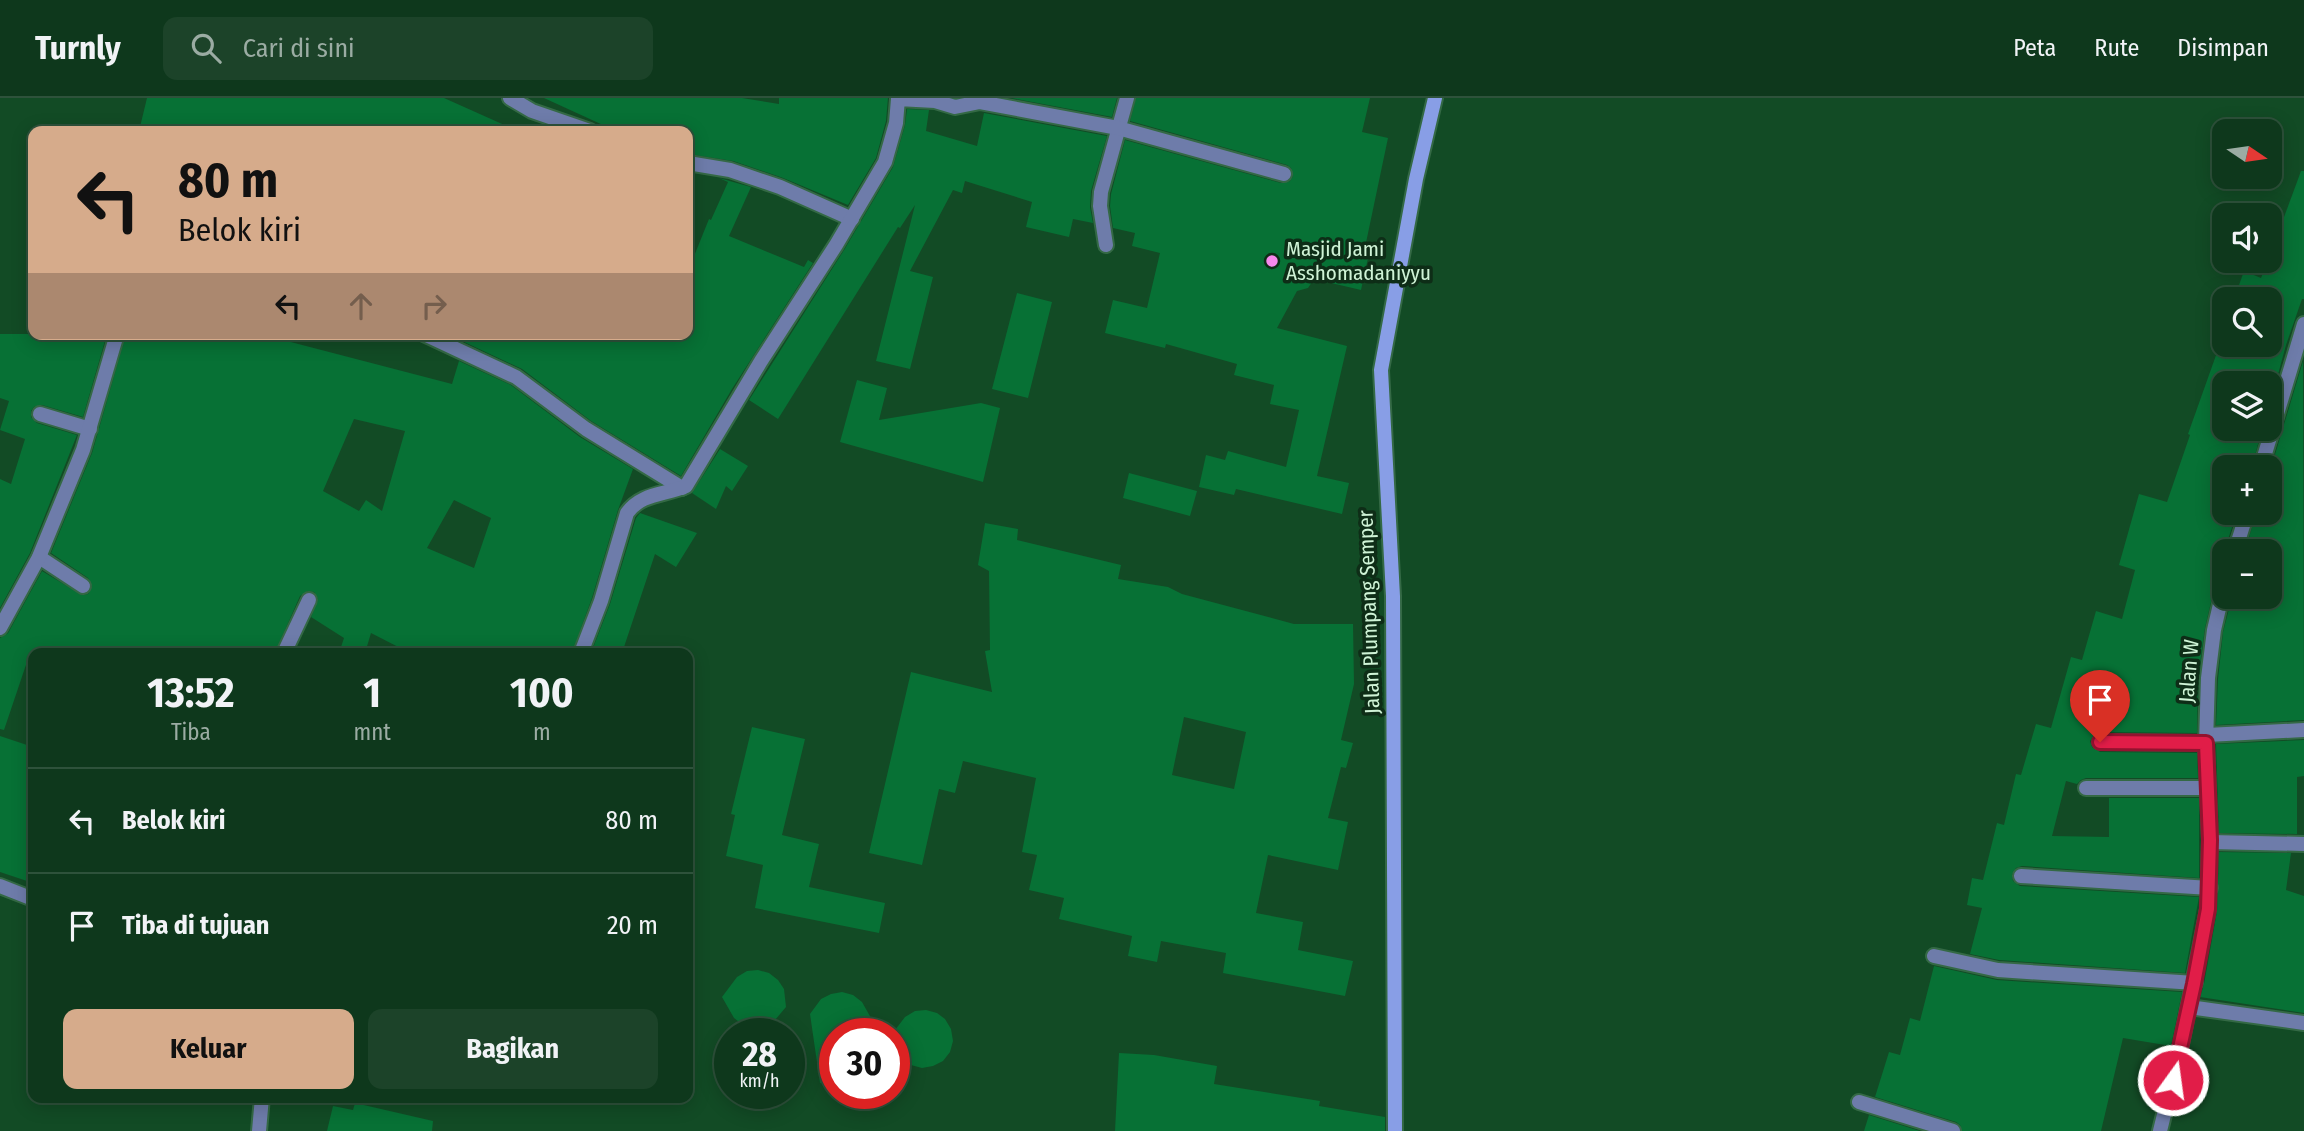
<!DOCTYPE html>
<html lang="id">
<meta charset="utf-8">
<style>
:root{--surface:#0e381c;--page:#1c4329;--text:#f1f3f6;--muted:#9baca3;--line:#2e523b;--accent:#d6ab8b}
body{margin:0;font-family:"Fira Sans Condensed",sans-serif;background:var(--page);color:var(--text);height:100vh;display:flex;flex-direction:column;font-size:26px;white-space:nowrap}
*{box-sizing:border-box;margin:0}
p{font-size:23px;color:var(--muted)}
.icon{flex:none;width:38px;height:38px;fill:none;stroke:currentColor;stroke-width:2;stroke-linecap:round;stroke-linejoin:round}
.map{position:relative;flex:1;overflow:hidden}
.drawer{position:absolute;left:28px;top:550px;width:665px;height:455px;display:flex;flex-direction:column;background:var(--surface);border-radius:14px;box-shadow:0 4px 18px #0003,0 0 0 2px var(--line)}
.drawer>*{flex:none}
.hud{position:absolute;left:28px;top:28px;width:665px;height:214px;border-radius:14px;box-shadow:0 4px 18px #0003,0 0 0 2px var(--line);background:#d6ab8b;color:#111;overflow:hidden}
.needle{width:46px;rotate:103deg}
.buttons{position:absolute;left:2212px;top:21px;display:grid;gap:14px}
.buttons a{display:grid;place-items:center;width:70px;height:70px;border-radius:14px;background:var(--surface);box-shadow:0 4px 18px #0003,0 0 0 2px var(--line);font-size:35px}
.speed{position:absolute;left:714px;top:920px;display:flex;gap:14px;font-size:35px;font-weight:700;text-align:center}
.speed>*{display:grid;place-content:center;width:91px;height:91px;border-radius:50%;background:var(--surface);box-shadow:0 4px 18px #0003,0 0 0 2px var(--line);line-height:1}
.speed small{font-size:18px;font-weight:400}
.speed .limit{border:10px solid #d22;background:#fff;color:#111}
.pin{position:absolute;display:grid;place-items:center;width:60px;height:60px;color:#fff;margin:-72px -30px;border-radius:50% 50% 50% 0;rotate:-45deg;box-shadow:0 0 7px #0007}
.pin .icon{rotate:45deg}
.me{position:absolute;width:77px;margin:-38px;rotate:14deg;stroke-linejoin:round;filter:drop-shadow(0 0 5px #0008)}
.turn{display:flex;align-items:center;gap:24px;height:147px;padding:0 35px;font-size:32px}
.turn .icon{width:91px;height:91px;stroke-width:2.5}
.turn b{display:block;font-size:49px;line-height:60px}
.lanes{display:flex;align-items:center;height:66px;padding:0 35px;background:#0003;justify-content:center;gap:35px;direction:ltr}
.lanes .off{opacity:.35}
.eta{display:flex;justify-content:space-evenly;align-items:center;height:119px;text-align:center}
.eta b{font-size:42px;font-weight:700;line-height:49px}
.cta{display:flex;gap:14px;margin-top:auto;padding:14px 35px}
.cta a{flex:1;height:80px;border-radius:14px;background:var(--accent);color:#111;font-size:28px;font-weight:700;line-height:80px;text-align:center}
.cta a+a{background:var(--page);color:var(--text)}
ul{padding:0;list-style:none}
li{display:flex;align-items:center;gap:21px;height:105px;padding:0 35px;border-top:2px solid var(--line)}
li div{flex:1}
li b{display:block;font-size:26px}
li em{font-style:normal}
header{display:flex;align-items:center;gap:42px;box-sizing:border-box;height:98px;padding:0 35px;background:var(--surface);border-bottom:2px solid var(--line)}
header strong{font-size:33px}
nav{display:flex;gap:38px;margin-inline-start:auto;font-size:24px}
.search{width:490px;height:63px;background:var(--page);display:flex;align-items:center;gap:18px;box-sizing:border-box;padding:0 24px;border-radius:14px;color:var(--muted);font-size:26px}
.map>svg:first-child{display:block}
</style>
<header>
<strong>Turnly</strong>
<div class="search"><svg class="icon" aria-label="search" viewBox="0 0 24 24"><circle cx="10" cy="10" r="6"/><path d="M15 15l6 6"/></svg>Cari di sini</div>
<nav><a>Peta</a><a>Rute</a><a>Disimpan</a></nav>
</header>
<div class="map">
<svg width="2304" height="1033" viewBox="0 0 2304 1033">
<rect width="100%" height="100%" fill="#124b25"/>
<g fill="#077135" fill-rule="evenodd">
<path d="M147,0H444L518,33H139Z"/>
<path d="M544,0H742L779,6V0H888L886,23L876,60L848,107L783,80L733,63L688,56V33H616Z"/>
<path d="M1011,0H1117L1112,19Z"/>
<path d="M1136,0H1370L1362,34L1388,40L1363,159L1368,160L1361,192L1314,181L1308,190L1297,193L1277,230L1347,248L1317,378L1349,385L1342,416L1236,391L1234,397L1199,389L1206,357L1225,362L1228,353L1286,369L1299,312L1270,306L1274,287L1234,277L1237,266L1166,246L1165,250L1105,235L1113,202L1147,210L1160,155L1132,148L1135,135L1113,130L1110,108L1111,96L1125,42L1281,85L1290,83L1293,78L1291,70L1287,67L1130,23Z"/>
<path d="M907,11L929,12L926,33L977,48L984,15L1107,38L1091,93L1090,109L1093,125L1073,121L1069,139L1026,129L1032,104L965,83L962,95L953,92L910,173L933,179L910,271L876,263L915,107L900,130L898,129L778,321L749,302L844,152L893,69L905,27Z"/>
<path d="M2301,73H2304V201H2302L2286,247L2270,306V285H2224V331H2262L2252,369H2224V415H2237L2224,453V474L2222,480L2215,487L2205,530L2198,580L2197,635L2100,634L2095,636L2090,643L2092,649L2100,654L2197,655L2198,680H2086L2081,682L2077,686L2066,683L2052,738L2109,739V700H2199V780L2022,768L2016,770L2012,777L2013,783L2020,788L2199,799L2185,875L1999,862L1970,856L1982,810L1967,807L1972,780L1983,782L1997,725L2004,727L2016,676L2021,677L2036,626L2051,630L2071,559L2082,562L2096,513L2122,521L2135,472L2119,467L2139,396L2167,404L2190,337L2188,336L2220,246L2270,247V201H2234L2244,173L2261,180L2268,163H2270V157Z"/>
<path d="M719,80L751,89L729,138L804,169L808,162L813,165L732,291L681,378L591,323L522,271L447,236H688V173L709,121L711,122L728,84Z"/>
<path d="M1017,195L1052,204L1028,300L992,291Z"/>
<path d="M0,236H107L83,319L42,307L34,309L31,313V319L37,325L77,337L30,455L0,510V381L11,386L25,341L0,332L9,303L0,300Z"/>
<path d="M126,236H260L452,286L459,263L511,287L580,339L633,371L618,412L592,500L572,555H410L371,535L365,555H339L344,540L311,519L318,501L314,494L308,493L300,498L275,555H30L4,632L0,631V540L8,535L42,473L82,497L88,496L92,489L88,480L51,455L92,355ZM354,321L405,333L382,413L366,402L359,413L323,393ZM454,402L491,420L474,470L427,450Z"/>
<path d="M2303,263L2304,622L2216,627L2218,581L2223,534L2232,499H2270V453H2245L2256,415H2270V373Z"/>
<path d="M857,282L887,290L879,322L981,305L1000,310L983,384L840,344Z"/>
<path d="M720,351L748,368L732,393L726,388L716,411L692,395Z"/>
<path d="M1129,375L1197,393L1190,418L1123,400Z"/>
<path d="M640,415L697,435L676,469L655,456L622,555H591L610,506L636,420Z"/>
<path d="M985,425L1018,431L1017,442L1121,467L1118,481L1168,489L1182,496L1294,526H1353L1354,586L1341,642L1353,645L1346,670L1341,669L1328,720L1348,724L1338,772L1268,757L1256,815L1303,824L1298,852L1353,863L1345,898L1223,875L1226,855L1161,843L1157,864L1128,858L1132,838L1059,821L1064,800L1029,792L1037,757L1022,754L1036,680L963,663L955,695L939,691L922,767L869,755L911,574L992,594L985,553L990,552L989,473L978,467ZM1184,619L1246,634L1234,691L1172,677Z"/>
<path d="M752,629L805,641L782,737L819,746L809,789L885,805L879,835L755,810L763,767L726,758L735,717L731,716Z"/>
<path d="M0,638L33,649V785L0,774Z"/>
<path d="M2304,642V678L2297,679V736L2219,735L2216,646Z"/>
<path d="M2219,754L2291,755L2286,792L2304,798V915L2200,899L2204,886L2217,813Z"/>
<path d="M1934,868L1997,882L2182,894L2171,948L2123,940L2101,1033H1962L1960,1027L1956,1024L1875,999L1889,954L1900,957L1910,920L1920,923Z"/>
<path d="M758,872L769,875L778,882L784,891L786,909L775,922L765,928L754,930L743,927L734,920L722,899L737,879L747,873Z"/>
<path d="M842,894L853,897L862,904L880,936H835V984L820,985L810,916L821,901L831,896Z"/>
<path d="M926,912L937,915L945,921L951,931L953,943L950,954L943,963L933,968L922,970L911,967L902,960L894,947V936H892L905,919L915,913Z"/>
<path d="M1119,955L1154,957L1217,968L1214,986L1320,1003L1319,1008L1385,1019V1033H1115Z"/>
<path d="M355,1005L433,1023L432,1033H327L333,1008L353,1012Z"/>
<path d="M1869,1017L1920,1033H1864Z"/>
</g>
<g fill="none" stroke-linecap="round" stroke-linejoin="round">
<g stroke="#346945" stroke-width="18">
<g id="minor">
<path d="M510,0L532,13L590,33"/>
<path d="M688,65L730,72L780,89L852,121"/>
<path d="M1106,147L1100,108L1101,94L1127,0"/>
<path d="M424,236L516,279L586,331L682,390"/>
<path d="M40,316L90,331"/>
<path d="M2261,369L2304,226"/>
<path d="M2235,453L2247,415"/>
<path d="M39,459L83,488"/>
<path d="M0,530L39,459L83,352L117,236"/>
<path d="M284,555L309,502"/>
<path d="M581,555L601,503L627,415C641,395 665,397 686,388L761,263L836,147L885,64L896,25L898,1L935,3L955,9L980,4L1118,30L1284,76"/>
<path d="M2207,637L2304,632"/>
<path d="M2100,644L2206,645"/>
<path d="M2086,690H2208"/>
<path d="M2210,744L2304,746"/>
<path d="M2021,778L2210,790"/>
<path d="M0,788L33,801"/>
<path d="M1934,858L1998,872L2195,885"/>
<path d="M2189,909L2304,925"/>
<path d="M1859,1004L1953,1033"/>
<path d="M259,1033L262,999"/>
<path d="M2160,1033L2179,956L2208,811L2210,742L2206,645L2208,580L2214,532L2224,489"/>
</g>
</g>
<g stroke="#346945" stroke-width="18">
<path id="secondary" d="M1395,1033L1393,498L1381,272L1416,81L1435,0"/>
</g>
<use href="#minor" stroke="#6e7caa" stroke-width="14"/>
<use href="#secondary" stroke="#889ee6" stroke-width="14"/>
</g>
<g fill="none" stroke-linecap="round" stroke-linejoin="round">
<g stroke="#92132f" stroke-width="18">
<path id="route" d="M2100,644L2206,645L2210,742L2208,811L2194,886L2173,982"/>
</g>
<use href="#route" stroke="#e11d48" stroke-width="12"/>
</g>
<circle fill="#f788ec" stroke="#0e2d17" stroke-width="2.5" cx="1272" cy="163" r="7"/>
<g text-anchor="middle" dominant-baseline="central" stroke-width="7" stroke-linejoin="round" paint-order="stroke">
<g font-size="21" fill="#cff3d6" stroke="#0e2d17" text-anchor="start">
<text x="1286" y="151">Masjid Jami<tspan x="1286" dy="24">Asshomadaniyyu</tspan></text>
</g>
<g font-size="21" fill="#cff3d6" stroke="#0e2d17">
<text transform="translate(1369 514) rotate(-92)">Jalan Plumpang Semper</text>
<text transform="translate(2189 573) rotate(-85)">Jalan W</text>
</g>
</g>
</svg>
<div class="buttons">
<a><svg class="needle" viewBox="-14 -14 28 28"><path d="M0-13l5 13h-10z" fill="#e53935"/><path d="M0 13l5-13h-10z" fill="#9baca3"/></svg></a>
<a><svg class="icon" aria-label="sound" viewBox="0 0 24 24"><path d="M4 9h4l5-4v14l-5-4H4zM17 9q2 3 0 6"/></svg></a>
<a><svg class="icon" aria-label="search" viewBox="0 0 24 24"><circle cx="10" cy="10" r="6"/><path d="M15 15l6 6"/></svg></a>
<a><svg class="icon" aria-label="layers" viewBox="0 0 24 24"><path d="M12 4l9 5-9 5-9-5zM3 14l9 5 9-5"/></svg></a>
<a>+</a>
<a>−</a>
</div>
<div class="speed"><div>28<small>km/h</small></div><div class="limit">30</div></div>
<div class="pin" style="left:2100px;top:644px;background:#d93025"><svg class="icon" aria-label="arrive" viewBox="0 0 24 24"><path d="M6 21V4h12l-3 4 3 4H6"/></svg></div>
<svg class="me" style="left:2173px;top:982px" viewBox="-20 -20 40 40"><circle r="17" fill="#e11d48" stroke="#fff" stroke-width="3"/><path d="M0-11L8 9 0 5-8 9z" fill="#fff"/></svg>
<div class="hud">
<div class="turn"><svg class="icon" aria-label="left" viewBox="0 0 24 24"><path d="M17 20v-9H6M10 6l-5 5 5 5"/></svg><div><b>80 m</b>Belok kiri</div></div>
<div class="lanes"><svg class="icon" aria-label="left" viewBox="0 0 24 24"><path d="M17 20v-9H6M10 6l-5 5 5 5"/></svg><svg class="icon off" aria-label="ahead" viewBox="0 0 24 24"><path d="M12 20V5M6 11l6-6 6 6"/></svg><svg class="icon off" aria-label="right" viewBox="0 0 24 24"><path d="M7 20v-9h11M14 6l5 5-5 5"/></svg></div>
</div>
<section class="drawer">
<div class="eta">
<div><b>13:52</b><p>Tiba</p></div>
<div><b>1</b><p>mnt</p></div>
<div><b>100</b><p>m</p></div>
</div>
<ul>
<li><svg class="icon" aria-label="left" viewBox="0 0 24 24"><path d="M17 20v-9H6M10 6l-5 5 5 5"/></svg><div><b>Belok kiri</b></div><em>80 m</em></li>
<li><svg class="icon" aria-label="arrive" viewBox="0 0 24 24"><path d="M6 21V4h12l-3 4 3 4H6"/></svg><div><b>Tiba di tujuan</b></div><em>20 m</em></li>
</ul>
<div class="cta"><a>Keluar</a><a>Bagikan</a></div>
</section>
</div>
